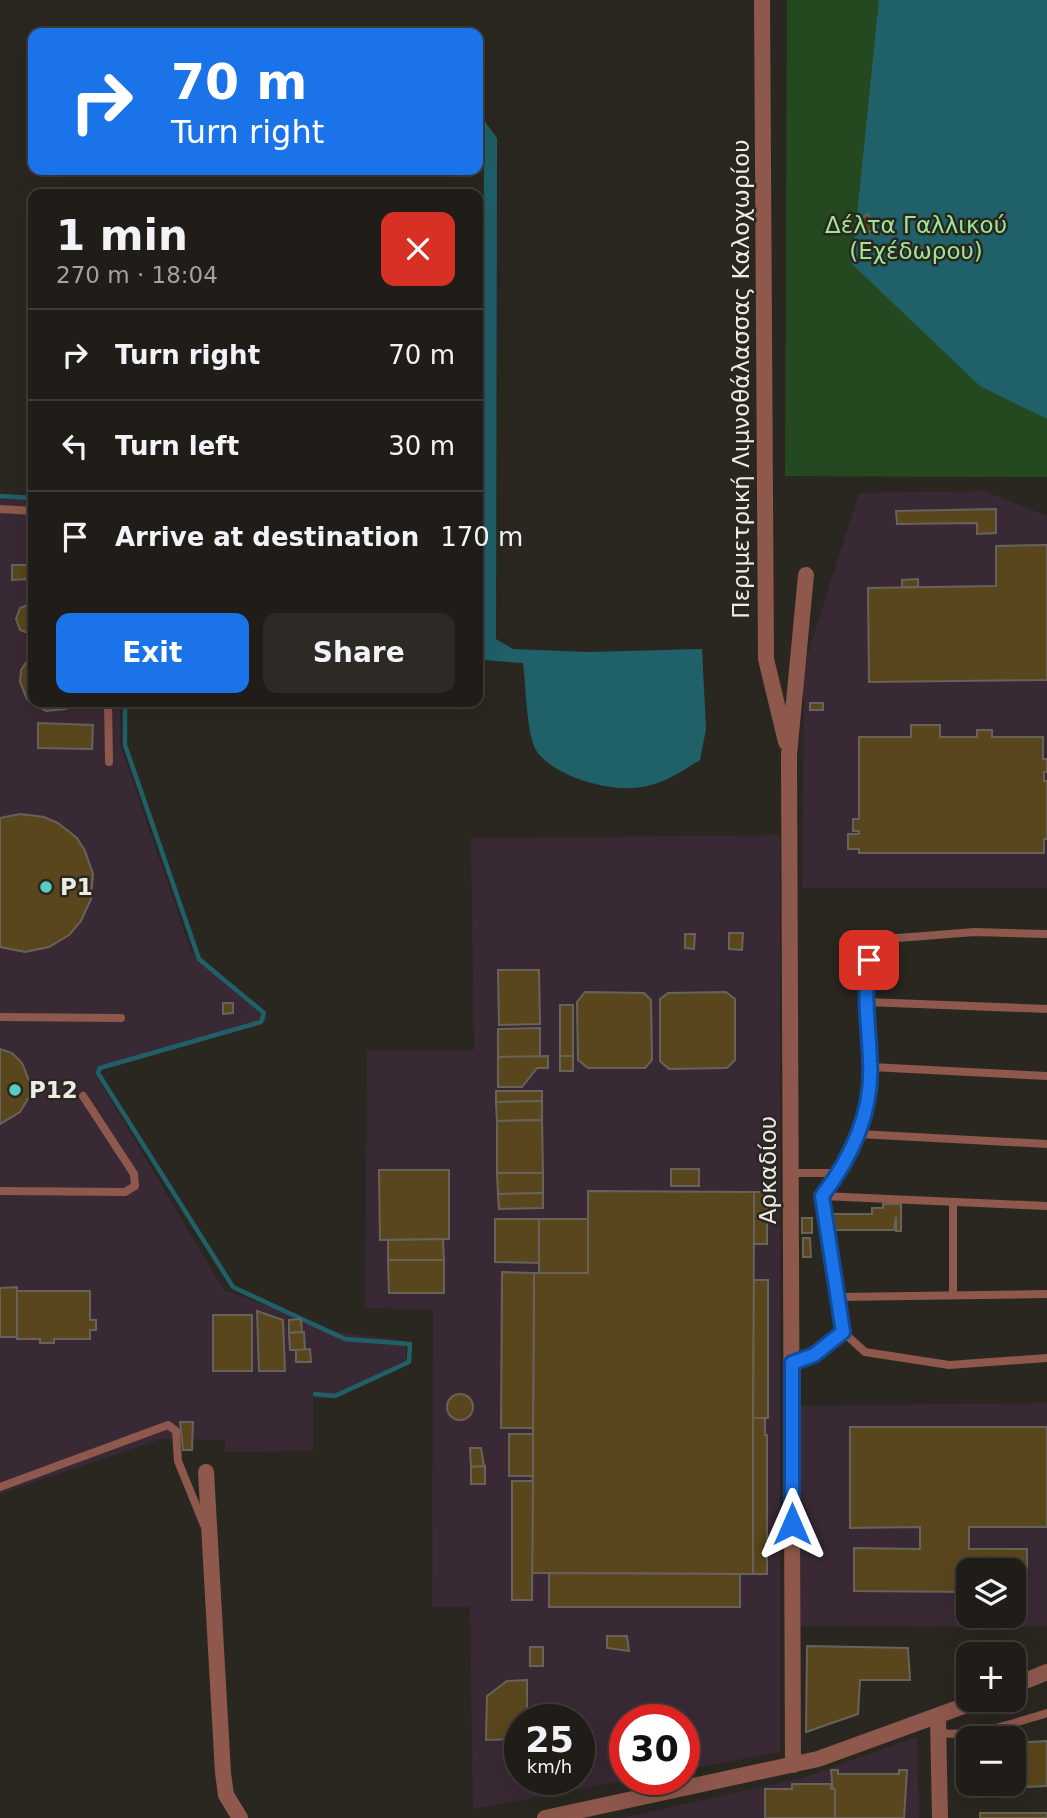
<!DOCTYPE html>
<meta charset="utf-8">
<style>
:root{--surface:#201d18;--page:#2d2a25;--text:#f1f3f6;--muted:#a2a2a2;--line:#3d3b37;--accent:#1a73e8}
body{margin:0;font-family:"DejaVu Sans",sans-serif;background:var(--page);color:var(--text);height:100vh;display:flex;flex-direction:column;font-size:26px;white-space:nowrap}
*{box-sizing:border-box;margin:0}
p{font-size:23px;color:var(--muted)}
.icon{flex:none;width:38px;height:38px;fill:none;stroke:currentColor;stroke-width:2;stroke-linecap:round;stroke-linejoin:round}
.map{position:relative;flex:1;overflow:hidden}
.side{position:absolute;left:28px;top:189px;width:455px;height:518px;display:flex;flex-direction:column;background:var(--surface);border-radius:14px;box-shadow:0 7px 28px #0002,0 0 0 2px var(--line)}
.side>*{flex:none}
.hud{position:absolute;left:28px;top:28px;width:455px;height:147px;border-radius:14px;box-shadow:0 7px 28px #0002,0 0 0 2px var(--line);background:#1a73e8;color:#fff;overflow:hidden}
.tools{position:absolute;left:956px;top:1558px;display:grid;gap:14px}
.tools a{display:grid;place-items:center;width:70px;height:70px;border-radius:14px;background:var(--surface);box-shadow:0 7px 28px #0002,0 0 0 2px var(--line);font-size:35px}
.speed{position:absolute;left:504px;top:1704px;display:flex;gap:14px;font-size:35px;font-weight:700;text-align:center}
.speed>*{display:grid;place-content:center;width:91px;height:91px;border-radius:50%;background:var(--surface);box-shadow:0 7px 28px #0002,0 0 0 2px var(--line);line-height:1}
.speed small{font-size:18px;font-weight:400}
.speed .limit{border:10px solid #d22;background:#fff;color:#111}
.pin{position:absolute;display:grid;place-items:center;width:60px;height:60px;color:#fff;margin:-30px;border-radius:14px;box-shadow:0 4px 10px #0006}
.me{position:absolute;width:77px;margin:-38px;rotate:0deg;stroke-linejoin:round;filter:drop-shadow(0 0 5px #0008)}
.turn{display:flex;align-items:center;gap:24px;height:147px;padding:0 28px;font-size:32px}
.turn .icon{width:91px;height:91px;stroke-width:2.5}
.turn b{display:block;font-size:49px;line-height:60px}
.round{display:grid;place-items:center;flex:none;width:74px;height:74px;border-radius:14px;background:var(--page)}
.headline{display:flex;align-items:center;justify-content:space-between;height:119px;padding:0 28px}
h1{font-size:42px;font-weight:600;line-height:52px}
.button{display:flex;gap:14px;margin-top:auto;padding:14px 28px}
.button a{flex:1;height:80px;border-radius:14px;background:var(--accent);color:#fff;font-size:28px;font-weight:600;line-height:80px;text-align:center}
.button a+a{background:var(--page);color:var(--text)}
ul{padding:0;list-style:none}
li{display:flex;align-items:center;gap:21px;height:91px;padding:0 28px;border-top:2px solid var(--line)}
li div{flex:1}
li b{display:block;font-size:26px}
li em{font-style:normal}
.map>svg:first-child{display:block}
</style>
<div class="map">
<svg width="1047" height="1818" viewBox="0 0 1047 1818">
<rect width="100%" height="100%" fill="#2a2720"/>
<g fill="#392934" fill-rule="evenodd">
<path d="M984,491L1047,516V888H802L804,701L801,675L859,493Z"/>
<path d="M33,495V702H120V743L191,952L269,1020L94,1072L224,1290L339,1332L406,1341V1366L326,1399L313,1398V1451L225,1452V1440L161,1439L0,1494V496Z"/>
<path d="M780,835V1752L684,1770V1720H625V1780H629L473,1809L470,1607H432L433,1310L365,1308L367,1050H474L471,838ZM520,1720H579V1780H520Z"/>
<path d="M1047,1403V1627L800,1626L801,1406ZM968,1570H1013V1615H968Z"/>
<path d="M917,1737L919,1818H621L802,1778Z"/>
</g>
<path fill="#244920" d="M787,0H1047V477L785,476Z"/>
<g fill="#206069">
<path d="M879,0H1047V419L980,386L852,264Z"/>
<path d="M478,112L497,138L496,639L513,649L587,652L702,649L706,729L700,760C684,770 666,782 647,786C615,794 559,779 538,753C526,738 526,683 523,663L482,660L484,152L478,150Z"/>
</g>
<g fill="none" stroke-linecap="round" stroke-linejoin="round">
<g stroke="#206069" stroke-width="4.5">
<path d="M0,496L33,498"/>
<path d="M125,702V745L199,959L264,1013L261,1022L100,1068L98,1073L233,1287L345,1339L410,1344L409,1362L335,1396L315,1394"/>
</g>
</g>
<g fill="#5a461c" stroke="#67635b" stroke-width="2">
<path d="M867,214L877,224L869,232L859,222Z"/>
<path d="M996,509V533L977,534V523L897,524L896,511Z"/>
<path d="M1047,545V680L869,682L868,588L996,586V546Z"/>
<path d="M12,565H29V579L12,580Z"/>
<path d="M918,579V587H902V580Z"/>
<path d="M30,604H33L31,634L20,630L16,619L20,608Z"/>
<path d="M33,652V702L77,703L66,709L46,711L27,699L20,682L21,670Z"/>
<rect x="810" y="703" width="13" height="7"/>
<path d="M38,723L93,725L92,749L38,748Z"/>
<path d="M911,725H940V737H977V730H992V737H1043V759H1047V772H1044V781H1047V839H1044V853H859V849H848V834H859V831H853V819H859V737H911Z"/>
<path d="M20,814L44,817L58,823L77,838L85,851L93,874L91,899L81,921L69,935L49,947L25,952L0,947V818Z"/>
<path d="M729,933H743L742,950L729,949Z"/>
<path d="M685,934H695L694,949L685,948Z"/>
<path d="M498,970H539L540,1024L499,1025Z"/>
<path d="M585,992L644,993L651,1000L652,1060L645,1068H588L578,1060L577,1002Z"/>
<path d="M726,992L735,999V1060L727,1068L669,1069L660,1061V999L668,993Z"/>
<path d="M223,1003H233V1013L223,1014Z"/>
<rect x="560" y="1005" width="13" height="51"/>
<path d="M540,1028V1057H498V1029Z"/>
<path d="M0,1049L12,1053L22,1063L30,1083L29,1097L20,1112L0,1124Z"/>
<path d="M548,1056V1068H537L522,1087H498V1057Z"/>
<rect x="560" y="1056" width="13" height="15"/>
<path d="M496,1091H542V1101L496,1102Z"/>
<path d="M542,1101V1120L497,1121L496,1102Z"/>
<path d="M542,1120L543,1173H497V1121Z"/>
<rect x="671" y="1169" width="28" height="17"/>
<path d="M379,1170H449V1239L380,1240Z"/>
<path d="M497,1173H543V1193L498,1194Z"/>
<path d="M588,1191L754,1192L753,1574L532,1573L534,1273H588Z"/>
<rect x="754" y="1192" width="13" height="52"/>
<path d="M543,1193V1208L499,1209L498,1194Z"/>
<path d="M883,1204H901V1231H896V1217L894,1230H832V1214H872V1208H883Z"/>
<rect x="802" y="1218" width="10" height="15"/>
<path d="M495,1219H539V1263L495,1262Z"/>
<rect x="539" y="1219" width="49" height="54"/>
<path d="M803,1238H810L811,1257H803Z"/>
<path d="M443,1239L444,1260H388V1240Z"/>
<path d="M388,1260H444V1293H389Z"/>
<path d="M502,1272L534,1273L533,1428H501Z"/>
<path d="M754,1280H768V1418H753Z"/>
<path d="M17,1287V1337H0V1288Z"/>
<path d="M17,1291H90V1320H96V1330H90V1339H54V1343H40V1339H17Z"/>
<path d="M257,1311L283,1320L285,1371H259Z"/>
<rect x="213" y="1315" width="39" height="56"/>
<path d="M301,1319L302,1332L289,1333V1320Z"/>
<path d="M304,1332L305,1350H290L289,1333Z"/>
<path d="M310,1349L311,1362H296V1350Z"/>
<circle cx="460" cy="1407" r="13"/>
<path d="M753,1418H765V1435H767V1574H753Z"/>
<path d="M180,1422H193L192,1450H183Z"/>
<path d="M850,1427H1047V1527H969V1549H1027V1592H1013V1570H968V1592L854,1591V1548L920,1549V1527L850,1528Z"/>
<rect x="509" y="1434" width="24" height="42"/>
<path d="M470,1448H481L484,1466L471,1467Z"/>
<path d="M485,1466V1484H471V1467Z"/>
<path d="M512,1481H533L532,1600H512Z"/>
<path d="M549,1573L740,1574V1607H549Z"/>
<path d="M607,1636H627L629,1651L607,1648Z"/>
<path d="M807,1646L908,1648L910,1680H860L858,1714L806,1732Z"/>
<rect x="530" y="1647" width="13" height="19"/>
<path d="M527,1680V1720H520V1739L486,1740L487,1696L507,1681Z"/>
<path d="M1047,1741V1786L986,1789V1783H1013V1743Z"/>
<path d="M831,1770H838V1774H899V1770H907L904,1818H835Z"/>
<path d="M792,1784H831V1789H835V1818H765V1789H792Z"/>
<rect x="980" y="1813" width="67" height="5"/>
</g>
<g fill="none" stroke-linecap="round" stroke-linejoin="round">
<g stroke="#8e584c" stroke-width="8">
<path d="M0,509L33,511"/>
<path d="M108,702L109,762"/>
<path d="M1047,934L975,932L872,940L865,980L871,1067L865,1123L840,1173L822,1196L843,1332L865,1352L949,1365L1047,1358"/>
<path d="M867,1002L1047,1009"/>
<path d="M0,1017L121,1018"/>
<path d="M871,1067L1047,1076"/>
<path d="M859,1134L1047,1144"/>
<path d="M791,1173H840"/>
<path d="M0,1191L125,1192L135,1186L134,1174L83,1096"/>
<path d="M822,1196L1047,1206"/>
<path d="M953,1204V1295"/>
<path d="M839,1297L1047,1294"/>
<path d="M792,1363L814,1355L843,1332"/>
<path d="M0,1487L168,1425L176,1431L178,1461L204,1525"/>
<path d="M938,1733C977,1737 1010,1724 1047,1713"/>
</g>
<g stroke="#8e584c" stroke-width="16">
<path d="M762,0L766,659L786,742"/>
<path d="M206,1472L223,1773L226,1795L240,1818"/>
<path d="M1013,1686L1047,1672"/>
<path d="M938,1718L940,1818"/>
<path d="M793,1765L789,755L806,575"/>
<path d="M545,1818L818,1759L983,1699"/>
</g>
</g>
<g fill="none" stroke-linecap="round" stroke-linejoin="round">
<g stroke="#114b97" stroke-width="18">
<path id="route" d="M792,1524V1363L814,1355L843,1332L822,1196C852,1157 873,1113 870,1062C869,1028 863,994 869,960"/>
</g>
<use href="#route" stroke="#1a73e8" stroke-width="12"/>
</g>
<g fill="#59cebf" stroke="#2a2720" stroke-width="2.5">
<circle cx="46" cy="887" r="7"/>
<circle cx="15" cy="1090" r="7"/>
</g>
<g text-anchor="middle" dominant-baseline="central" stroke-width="5" stroke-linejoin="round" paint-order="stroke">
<g font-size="23" fill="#9be792" stroke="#2a2720">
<text x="916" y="225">Δέλτα Γαλλικού<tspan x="916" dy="26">(Εχέδωρου)</tspan></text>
</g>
<g font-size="23" fill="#edebe6" stroke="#2a2720">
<text transform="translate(741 379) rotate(-90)">Περιμετρική Λιμνοθάλασσας Καλοχωρίου</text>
<text transform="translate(768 1170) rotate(-90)">Αρκαδίου</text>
</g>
<g font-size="23" font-weight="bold" fill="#edebe6" stroke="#2a2720" text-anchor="start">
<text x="60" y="887">P1</text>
<text x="29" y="1090">P12</text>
</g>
</g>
</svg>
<div class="tools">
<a><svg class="icon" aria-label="layers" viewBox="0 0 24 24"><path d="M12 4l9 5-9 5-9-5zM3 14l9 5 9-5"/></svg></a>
<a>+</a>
<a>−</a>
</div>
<div class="speed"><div>25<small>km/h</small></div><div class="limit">30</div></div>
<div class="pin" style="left:869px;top:960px;background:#d93025"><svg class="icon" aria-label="arrive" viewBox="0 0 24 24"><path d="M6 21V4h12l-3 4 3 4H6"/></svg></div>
<svg class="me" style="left:792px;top:1524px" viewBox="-20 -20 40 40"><path d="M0-17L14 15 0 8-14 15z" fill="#1a73e8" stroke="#fff" stroke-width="4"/></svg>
<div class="hud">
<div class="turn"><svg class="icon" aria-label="right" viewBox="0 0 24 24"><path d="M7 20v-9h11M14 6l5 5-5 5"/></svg><div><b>70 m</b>Turn right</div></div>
</div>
<section class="side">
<div class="headline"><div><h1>1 min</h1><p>270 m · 18:04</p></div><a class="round" style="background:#d93025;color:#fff"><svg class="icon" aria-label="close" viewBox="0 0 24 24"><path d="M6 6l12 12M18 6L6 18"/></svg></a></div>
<ul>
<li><svg class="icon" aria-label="right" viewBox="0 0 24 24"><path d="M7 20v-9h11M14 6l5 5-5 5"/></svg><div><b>Turn right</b></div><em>70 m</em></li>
<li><svg class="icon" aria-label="left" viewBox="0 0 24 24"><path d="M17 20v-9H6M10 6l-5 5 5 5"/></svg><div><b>Turn left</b></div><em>30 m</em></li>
<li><svg class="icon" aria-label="arrive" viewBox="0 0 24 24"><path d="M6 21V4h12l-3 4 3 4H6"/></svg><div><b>Arrive at destination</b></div><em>170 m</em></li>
</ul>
<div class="button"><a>Exit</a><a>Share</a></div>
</section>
</div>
